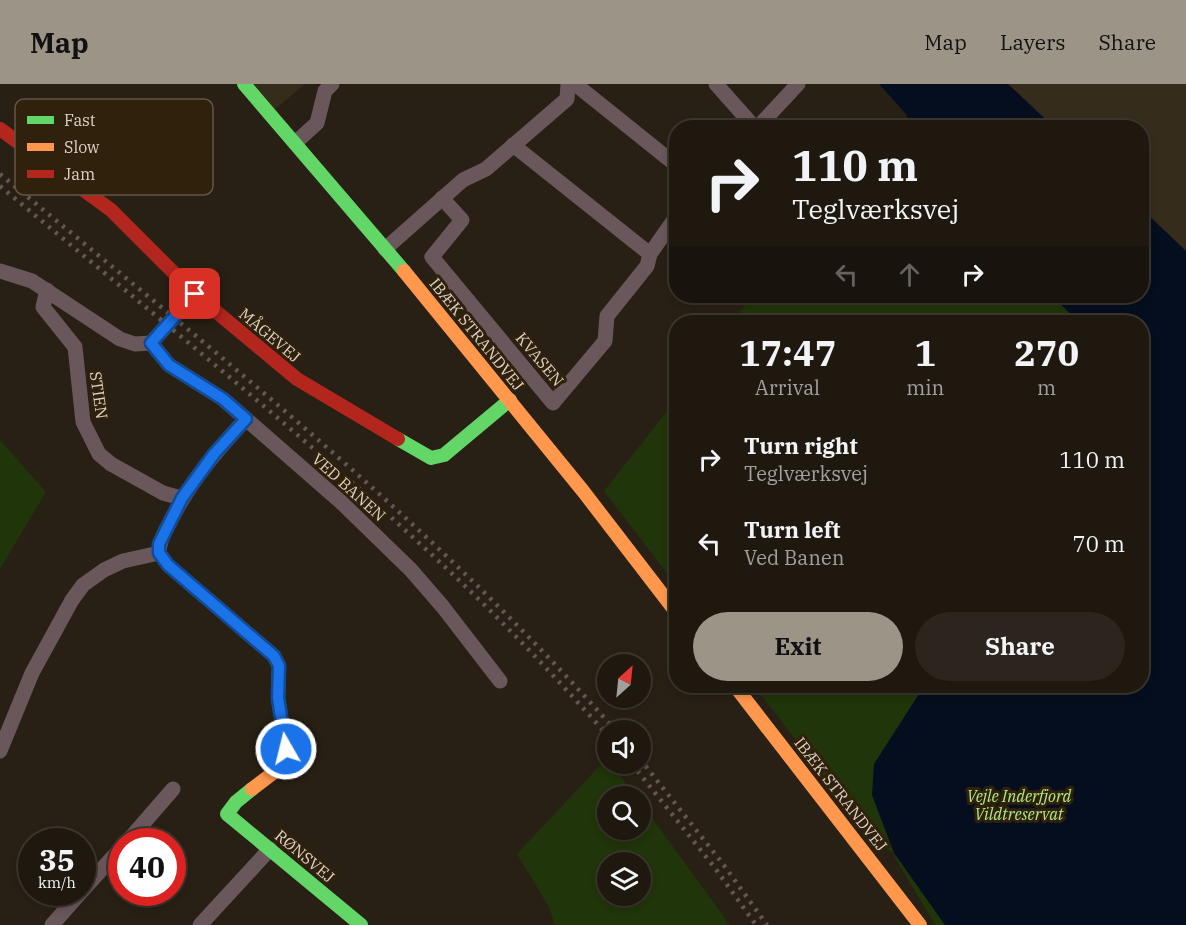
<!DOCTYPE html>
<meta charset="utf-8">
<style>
:root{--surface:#1e180f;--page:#2b251d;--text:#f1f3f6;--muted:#a1a09e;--line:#3c372f;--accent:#9d9488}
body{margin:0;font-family:"IBM Plex Serif",serif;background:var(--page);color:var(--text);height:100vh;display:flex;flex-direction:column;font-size:22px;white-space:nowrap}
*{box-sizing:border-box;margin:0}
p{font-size:20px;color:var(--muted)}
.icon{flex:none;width:33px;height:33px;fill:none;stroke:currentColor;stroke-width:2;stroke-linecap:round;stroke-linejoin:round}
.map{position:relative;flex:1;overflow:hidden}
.sheet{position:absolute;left:669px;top:231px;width:480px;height:378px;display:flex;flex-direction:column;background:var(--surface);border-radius:24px;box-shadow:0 3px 9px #0003,0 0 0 2px var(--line)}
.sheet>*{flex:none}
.guide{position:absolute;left:669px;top:36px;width:480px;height:183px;border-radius:24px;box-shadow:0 3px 9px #0003,0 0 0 2px var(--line);background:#1e180f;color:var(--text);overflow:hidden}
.needle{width:39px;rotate:27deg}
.fabs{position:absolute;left:597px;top:570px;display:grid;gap:12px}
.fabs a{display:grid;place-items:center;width:54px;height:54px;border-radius:50%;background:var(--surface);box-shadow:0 3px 9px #0003,0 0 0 2px var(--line);font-size:30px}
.speed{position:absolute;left:18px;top:744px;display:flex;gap:12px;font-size:30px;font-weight:700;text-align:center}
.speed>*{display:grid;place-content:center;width:78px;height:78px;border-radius:50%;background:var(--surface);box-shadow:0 3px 9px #0003,0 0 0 2px var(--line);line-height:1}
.speed small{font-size:15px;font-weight:400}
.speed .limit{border:9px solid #d22;background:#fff;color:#111}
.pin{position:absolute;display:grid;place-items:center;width:51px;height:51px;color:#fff;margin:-26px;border-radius:12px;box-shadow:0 3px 9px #0006}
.me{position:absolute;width:66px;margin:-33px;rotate:352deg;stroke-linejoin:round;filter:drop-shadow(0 0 4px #0008)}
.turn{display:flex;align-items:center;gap:21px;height:126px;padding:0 24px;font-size:27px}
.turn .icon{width:78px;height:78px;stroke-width:2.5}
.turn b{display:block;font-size:42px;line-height:51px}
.lanes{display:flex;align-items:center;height:57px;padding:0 24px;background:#0003;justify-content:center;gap:30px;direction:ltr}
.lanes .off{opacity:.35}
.eta{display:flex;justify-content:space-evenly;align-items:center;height:102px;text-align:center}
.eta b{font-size:36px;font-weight:700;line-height:42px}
.cta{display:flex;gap:12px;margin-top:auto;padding:12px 24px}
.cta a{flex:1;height:69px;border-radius:36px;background:var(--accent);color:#111;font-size:24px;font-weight:700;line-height:69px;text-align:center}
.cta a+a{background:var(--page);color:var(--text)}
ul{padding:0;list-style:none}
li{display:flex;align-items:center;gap:18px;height:84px;padding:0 24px}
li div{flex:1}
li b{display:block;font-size:22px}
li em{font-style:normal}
header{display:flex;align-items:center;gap:36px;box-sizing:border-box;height:84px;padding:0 30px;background:var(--accent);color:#111}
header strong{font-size:28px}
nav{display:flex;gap:33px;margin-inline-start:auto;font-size:21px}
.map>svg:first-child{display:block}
</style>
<header>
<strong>Map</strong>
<nav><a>Map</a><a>Layers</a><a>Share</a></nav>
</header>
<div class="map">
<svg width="1186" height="841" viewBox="0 0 1186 841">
<rect width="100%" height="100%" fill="#282014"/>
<g fill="#352c1c">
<path d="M238,0H305L265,34Z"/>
<path d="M1002,0H1186V170L1142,129V44L1049,43Z"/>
</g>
<g fill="#203509" fill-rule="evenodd">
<path d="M751,212H1052L1076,235L1142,212L1186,841H935L895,774L894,769L876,760L754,602H1142V238H733Z"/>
<path d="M676,316V501L604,407Z"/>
<path d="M0,356L46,408L0,485Z"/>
<path d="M607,674L608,680H611L635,712H608V746H640L641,719L730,841H555L549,823L517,770ZM608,778H640V812H608Z"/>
</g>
<g fill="#040e1e">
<path d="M879,0H1008L1054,43H912L906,30Z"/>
<path d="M1142,125L1186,167V841H945L894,769L872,711L874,680L924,602H1142V238H1079L1052,212H1142Z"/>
</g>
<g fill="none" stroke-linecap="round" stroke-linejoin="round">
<g stroke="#6a575b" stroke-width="15">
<path d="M575,0L676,81"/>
<path d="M716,0L755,44"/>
<path d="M757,44L798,0"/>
<path d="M295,59L317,39L325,7L332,0"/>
<path d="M513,61L650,170"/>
<path d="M442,114L462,136L432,173L553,319L605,257L607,232L647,182L650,170L676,133"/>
<path d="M385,165L463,96L486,85L567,15L568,0"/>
<path d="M0,187L32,197L120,255L135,260L151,259L195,210"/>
<path d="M47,206L43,223L75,263L83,338L99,370L111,380L163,409L181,414"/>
<path d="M151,259L169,281L223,315L341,418L411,486L443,523L500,597"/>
<path d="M0,667L32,589L72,516L83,501L104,486L123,477L159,469C159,457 165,448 170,438C189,399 216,367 246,335"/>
<path d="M127,758L173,705"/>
<path d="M82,807L122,763"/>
<path d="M52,841L81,808"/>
<path d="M200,841L270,765"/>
</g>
<g stroke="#63d668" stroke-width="14">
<path d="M244,0L404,187"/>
<path d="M398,355L431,374L444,371L510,316"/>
<path d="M252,705L236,718L227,730L361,841"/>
</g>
<g stroke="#ff974d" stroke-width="14">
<path d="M404,187L583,407L676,528"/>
<path d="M159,469L168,481L274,572L279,582L278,614L286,665L281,683L252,705"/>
<path d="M735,602L920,841"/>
</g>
<path stroke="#b3261e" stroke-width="14" d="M0,45L111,126L195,210L297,295L398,355"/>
<g stroke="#635654" stroke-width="4.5" stroke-dasharray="3 6" stroke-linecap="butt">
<path d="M0,90C213,267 432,438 615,646"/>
<path d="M0,102C156,233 316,360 464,501C514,549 562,600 608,652"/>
<path d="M640,675L723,780L767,841"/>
<path d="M632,680L715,784L756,841"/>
</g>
</g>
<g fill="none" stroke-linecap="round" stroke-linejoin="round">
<g stroke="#114b97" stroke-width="15">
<path id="route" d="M195,210L151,259L169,281L223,315L246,335L214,370L182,414L159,460V469L168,481L274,572L279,582L278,614L286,665"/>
</g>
<use href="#route" stroke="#1a73e8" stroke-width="10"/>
</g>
<g text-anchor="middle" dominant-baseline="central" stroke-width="6" stroke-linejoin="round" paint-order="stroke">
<g font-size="16" fill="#dcd2c6" stroke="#30210c">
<text transform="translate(477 250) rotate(51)">IBÆK STRANDVEJ</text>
<text transform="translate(270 251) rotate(40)">MÅGEVEJ</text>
<text transform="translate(540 275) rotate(50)">KVASEN</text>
<text transform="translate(99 311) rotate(82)">STIEN</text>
<text transform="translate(349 403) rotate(42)">VED BANEN</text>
<text transform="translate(841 710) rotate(52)">IBÆK STRANDVEJ</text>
<text transform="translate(305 772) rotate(40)">RØNSVEJ</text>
</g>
<g font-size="16" font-style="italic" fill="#afed82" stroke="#30210c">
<text x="1019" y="712">Vejle Inderfjord<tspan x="1019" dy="18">Vildtreservat</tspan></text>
</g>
</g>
<rect x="15" y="15" width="198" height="96" rx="9" fill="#30210c" stroke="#645644" stroke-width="1.5"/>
<rect x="27" y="32" width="27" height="8" fill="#63d668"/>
<rect x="27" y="59" width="27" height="8" fill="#ff974d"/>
<rect x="27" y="86" width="27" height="8" fill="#b3261e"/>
<g font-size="16" fill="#dcd2c6">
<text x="64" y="42">Fast</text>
<text x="64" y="69">Slow</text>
<text x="64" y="96">Jam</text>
</g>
</svg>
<div class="fabs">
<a><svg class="needle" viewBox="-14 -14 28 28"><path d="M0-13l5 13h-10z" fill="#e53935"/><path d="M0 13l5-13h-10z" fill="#a1a09e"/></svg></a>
<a><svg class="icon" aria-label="sound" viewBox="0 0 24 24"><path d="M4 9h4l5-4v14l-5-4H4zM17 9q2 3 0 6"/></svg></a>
<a><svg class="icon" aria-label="search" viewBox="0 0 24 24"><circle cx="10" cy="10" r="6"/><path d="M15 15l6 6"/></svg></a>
<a><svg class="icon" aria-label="layers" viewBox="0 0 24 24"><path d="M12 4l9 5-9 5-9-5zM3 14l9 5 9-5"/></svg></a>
</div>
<div class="speed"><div>35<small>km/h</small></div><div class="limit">40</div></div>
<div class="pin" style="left:195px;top:210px;background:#d93025"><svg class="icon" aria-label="arrive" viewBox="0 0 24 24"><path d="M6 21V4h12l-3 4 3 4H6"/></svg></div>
<svg class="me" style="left:286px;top:665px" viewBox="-20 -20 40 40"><circle r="17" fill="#1a73e8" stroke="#fff" stroke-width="3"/><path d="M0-11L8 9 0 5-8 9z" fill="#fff"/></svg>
<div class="guide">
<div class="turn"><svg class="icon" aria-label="right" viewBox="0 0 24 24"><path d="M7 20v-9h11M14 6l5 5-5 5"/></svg><div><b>110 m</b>Teglværksvej</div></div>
<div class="lanes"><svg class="icon off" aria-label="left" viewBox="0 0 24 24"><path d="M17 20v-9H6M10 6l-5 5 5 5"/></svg><svg class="icon off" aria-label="ahead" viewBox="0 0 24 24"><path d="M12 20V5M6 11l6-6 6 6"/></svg><svg class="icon" aria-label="right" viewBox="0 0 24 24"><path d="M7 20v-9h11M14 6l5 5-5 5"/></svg></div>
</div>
<section class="sheet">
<div class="eta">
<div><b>17:47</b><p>Arrival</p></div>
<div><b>1</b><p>min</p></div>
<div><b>270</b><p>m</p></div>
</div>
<ul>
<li><svg class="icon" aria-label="right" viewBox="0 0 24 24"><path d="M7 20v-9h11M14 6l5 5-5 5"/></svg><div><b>Turn right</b><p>Teglværksvej</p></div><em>110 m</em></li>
<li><svg class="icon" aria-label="left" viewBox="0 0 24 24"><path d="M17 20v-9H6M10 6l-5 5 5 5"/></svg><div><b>Turn left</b><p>Ved Banen</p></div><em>70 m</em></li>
</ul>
<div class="cta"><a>Exit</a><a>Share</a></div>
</section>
</div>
